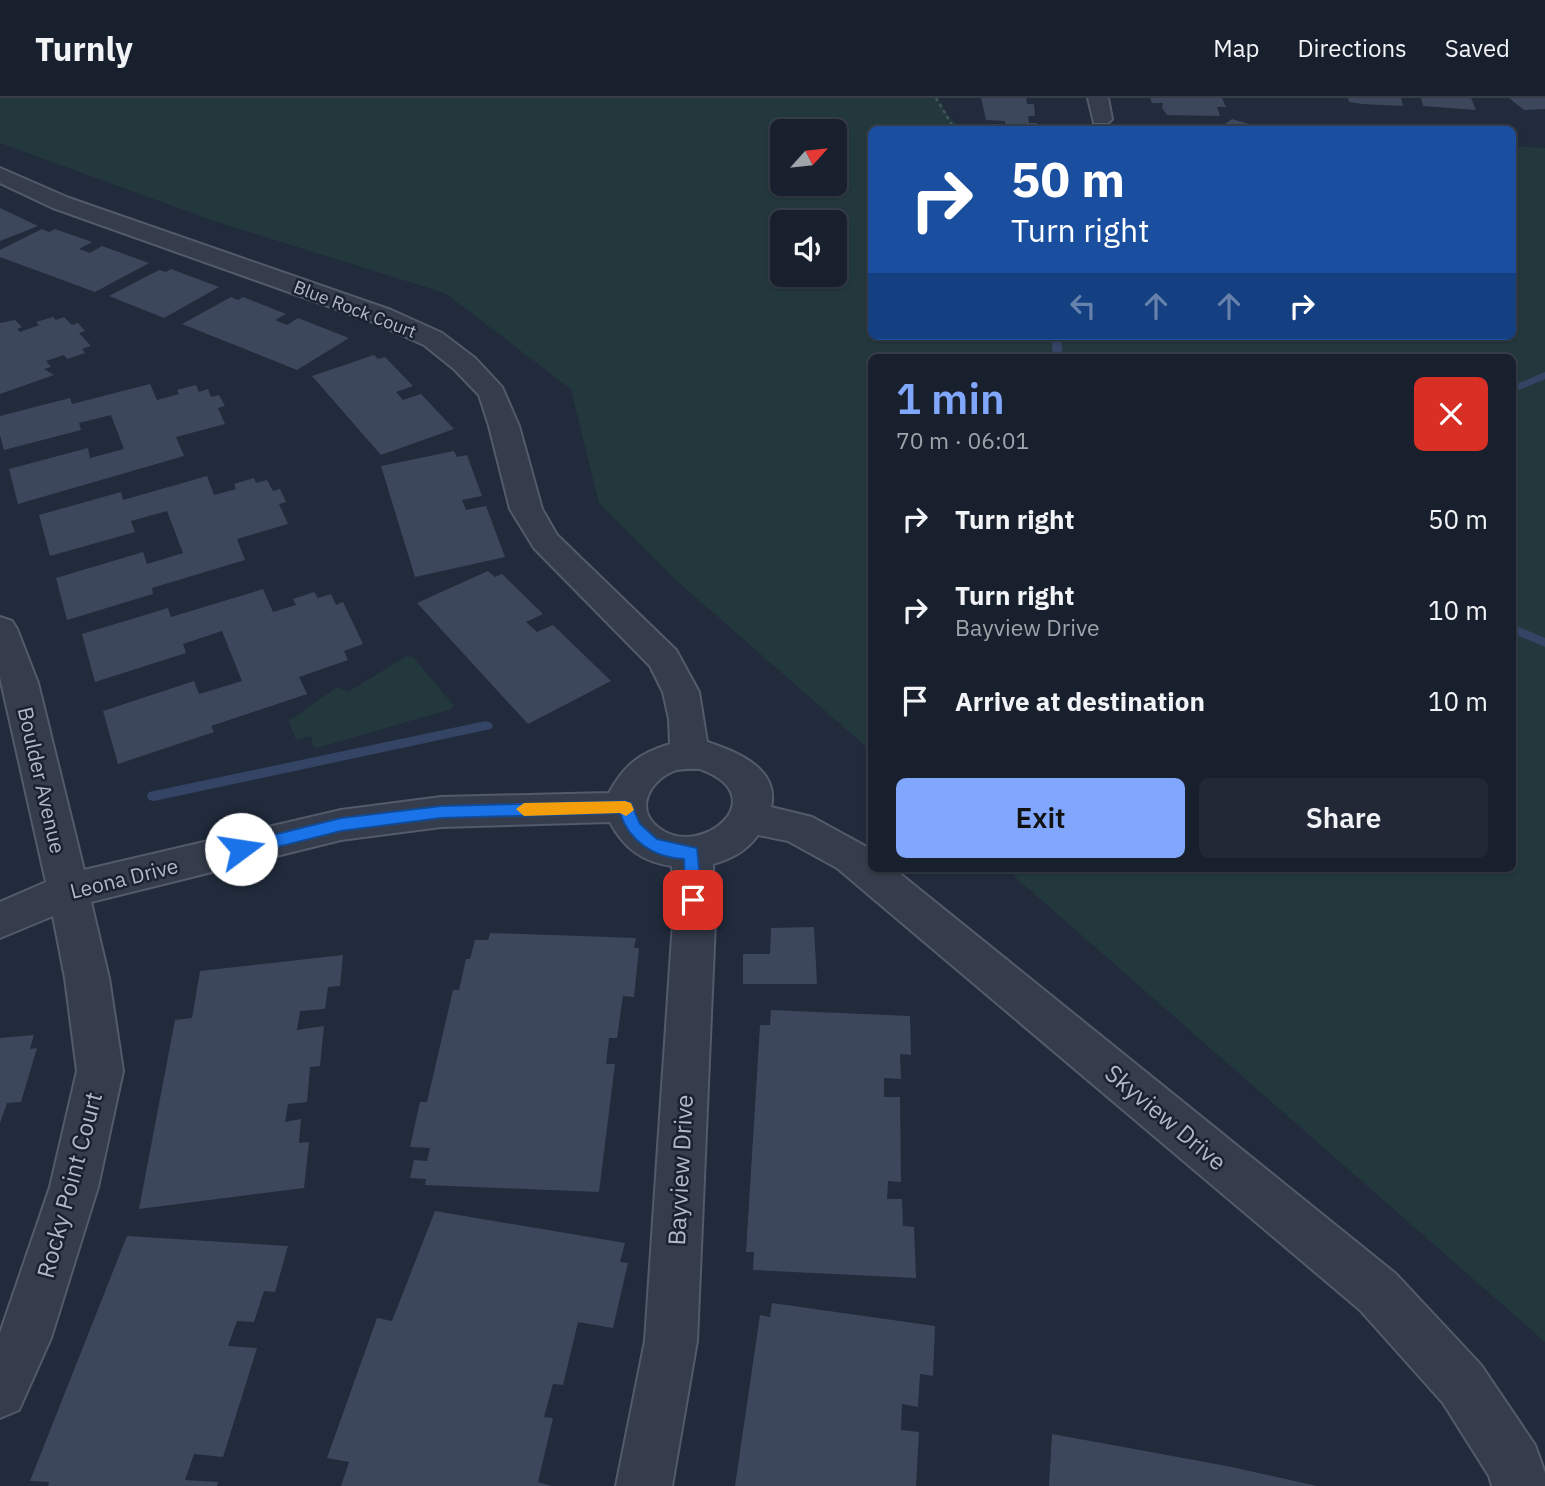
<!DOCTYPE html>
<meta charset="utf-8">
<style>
:root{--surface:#19202d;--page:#222835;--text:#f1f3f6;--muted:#9fa3aa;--line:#373e49;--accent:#81a7fc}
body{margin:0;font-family:"IBM Plex Sans",sans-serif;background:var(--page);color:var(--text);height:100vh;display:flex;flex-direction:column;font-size:26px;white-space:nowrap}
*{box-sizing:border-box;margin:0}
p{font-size:23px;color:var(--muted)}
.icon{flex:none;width:38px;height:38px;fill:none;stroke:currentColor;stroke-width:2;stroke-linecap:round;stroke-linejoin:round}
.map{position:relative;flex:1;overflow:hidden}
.sheet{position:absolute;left:868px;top:256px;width:648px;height:518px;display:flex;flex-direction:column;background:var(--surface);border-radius:10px;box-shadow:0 2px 5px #0004,0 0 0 2px var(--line)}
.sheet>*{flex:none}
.hud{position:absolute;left:868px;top:28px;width:648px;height:214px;border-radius:10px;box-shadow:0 2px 5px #0004,0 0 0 2px var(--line);background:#1a4fa0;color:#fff;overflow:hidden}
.needle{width:46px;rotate:63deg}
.tools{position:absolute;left:770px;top:21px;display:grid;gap:14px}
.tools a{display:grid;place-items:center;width:77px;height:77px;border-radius:10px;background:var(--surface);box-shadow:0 2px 5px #0004,0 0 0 2px var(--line);font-size:35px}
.pin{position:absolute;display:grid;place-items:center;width:60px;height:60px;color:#fff;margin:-30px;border-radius:14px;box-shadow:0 4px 10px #0006}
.me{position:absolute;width:77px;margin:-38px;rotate:76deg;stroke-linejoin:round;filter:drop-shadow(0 0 5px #0008)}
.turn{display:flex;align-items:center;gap:24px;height:147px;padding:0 28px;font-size:32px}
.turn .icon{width:91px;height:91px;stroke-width:2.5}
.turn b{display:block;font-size:49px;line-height:60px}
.lanes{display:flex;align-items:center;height:66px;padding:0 28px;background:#0003;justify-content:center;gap:35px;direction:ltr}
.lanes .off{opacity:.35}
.round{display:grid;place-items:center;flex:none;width:74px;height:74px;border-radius:10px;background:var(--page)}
.overview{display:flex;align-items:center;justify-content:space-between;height:119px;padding:0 28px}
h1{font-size:42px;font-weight:600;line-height:52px;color:var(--accent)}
.cta{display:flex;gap:14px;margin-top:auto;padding:14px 28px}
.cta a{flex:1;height:80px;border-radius:10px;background:var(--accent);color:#111;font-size:28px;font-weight:600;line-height:80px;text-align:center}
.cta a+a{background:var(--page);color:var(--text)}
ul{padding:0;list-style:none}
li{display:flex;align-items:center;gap:21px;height:91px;padding:0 28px}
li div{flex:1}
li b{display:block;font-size:26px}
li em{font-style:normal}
header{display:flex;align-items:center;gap:42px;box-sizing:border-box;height:98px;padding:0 35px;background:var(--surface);border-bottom:2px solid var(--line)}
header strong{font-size:33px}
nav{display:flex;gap:38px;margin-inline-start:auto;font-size:24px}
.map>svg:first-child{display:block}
</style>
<header>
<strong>Turnly</strong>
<nav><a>Map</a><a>Directions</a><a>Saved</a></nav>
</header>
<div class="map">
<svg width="1545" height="1388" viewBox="0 0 1545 1388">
<rect width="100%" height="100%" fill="#212b3c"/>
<g fill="#23383d" fill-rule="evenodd">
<path d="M0,0H938L950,20L962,31L872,32V238H1512V48L1545,50V1244L1005,770H1512V259H872L871,653L676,482L599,405L571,291L445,195L214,123L0,45ZM782,33H835V86H782ZM835,124V177H782V124Z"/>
<path d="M407,558L413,559L454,608L451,611L317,650L313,648L311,638L296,642L289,623L337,589L348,594Z"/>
</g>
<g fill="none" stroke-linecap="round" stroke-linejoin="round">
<g fill="#344464" fill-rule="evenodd">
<path d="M1051,238H1061L1063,259H1053Z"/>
<path d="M1545,274V281L1512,295V288Z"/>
<path d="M1512,526L1545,540V549L1512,535Z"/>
<path d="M486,623L491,625L493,628L491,631L154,703L149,702L147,698L149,694L154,693Z"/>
</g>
</g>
<g fill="#3d475c">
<path d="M981,0H1026L1027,6H1034L1035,18H1028L1029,25H1037L1038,32L1005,31V23L986,22Z"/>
<path d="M1150,0H1222L1226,9H1217L1220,18L1167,17L1162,10L1163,5H1152Z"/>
<path d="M1348,0H1401L1403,8L1362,6L1349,4Z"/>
<path d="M1421,0H1471L1476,12L1423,8Z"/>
<path d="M1509,0H1545V11L1524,12Z"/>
<path d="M1232,21L1266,31V32H1201L1207,27L1219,30Z"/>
<path d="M0,110L38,128L0,143Z"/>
<path d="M42,131L49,134L55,131L92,144L79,151L90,155L102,148L149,165L95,194L0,159V152Z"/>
<path d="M171,171L219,189L164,220L109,198L159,172L166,174Z"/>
<path d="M231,199L238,202L243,199L286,216L275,222L287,227L298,220L349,240L297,272L182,226Z"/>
<path d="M53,219L56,222L64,219L72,227L78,225L85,233L79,235L91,248L82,251L85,255L67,261L64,257L46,263L51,269L44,271L54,277L0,296V225L15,222L22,229L17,231L20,234L39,227L36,224Z"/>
<path d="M374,257L378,261L385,259L413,288L396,294L403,302L421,296L454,331L381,357L312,278Z"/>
<path d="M150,286L157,302L179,296L177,292L196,287L199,294L208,291L211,299L219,297L225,308L218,310L225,326L176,339L184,358L18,406L9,371L88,350L90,360L124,351L111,317L79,325L81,332L4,352L0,337V318L70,300L72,306Z"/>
<path d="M454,353L457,359L467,357L482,398L462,402L466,412L486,408L505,459L415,479L381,368Z"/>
<path d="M207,378L214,397L236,391L234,386L254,380L256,385L267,382L273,393L280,391L286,404L279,406L288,426L237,441L245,462L152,490L153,496L67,522L56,480L143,454L147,466L183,455L167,413L131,423L135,434L50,458L39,417L121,394L123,402Z"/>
<path d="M488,473L495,479L502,476L543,516L526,524L537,534L553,527L611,583L528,626L417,505Z"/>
<path d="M263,491L273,514L296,507L293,501L314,494L318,500L331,496L336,507L343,504L363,546L344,553L348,562L299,579L307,596L211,628L214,634L118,666L103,613L194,583L199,596L242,583L222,533L183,546L186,555L95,584L82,536L168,510L171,519Z"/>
<path d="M814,829L817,886H743V856H770L771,830Z"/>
<path d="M490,835L636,840L634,850H639L634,899L623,898L617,940H609L606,966H615L599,1094L425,1087L426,1081L410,1080L414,1062L427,1063L430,1050L410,1049L420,1004H427L453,892H459L466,861H470L475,842H488Z"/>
<path d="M343,857L340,888L328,889L325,911L300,913L297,932L324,928L320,968L310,969L307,1004L288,1006L285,1024L301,1021L299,1045L309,1044L304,1090L139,1111L175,922L192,920L200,873Z"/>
<path d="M771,912L910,918L911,957L900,956L901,981L884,980V999H900L901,1084L888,1083L887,1101H902L903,1128L914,1129L916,1180L753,1172L754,1154H746L760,927H770Z"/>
<path d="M34,937L30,951L37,950L21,1004L7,1005L0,1025V940Z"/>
<path d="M435,1113L625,1145L620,1164L628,1165L613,1230L578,1224L563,1287L553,1286L544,1319L553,1320L538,1384L552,1388H341L349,1364L327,1360L377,1220L392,1223Z"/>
<path d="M127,1138L288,1148L275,1194L264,1193L254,1224L237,1223L228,1248L257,1250L223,1359L194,1356L185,1382L218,1384L217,1388H48L49,1384L30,1383Z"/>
<path d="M772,1205L935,1228L933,1278L920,1276L918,1309L902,1306L901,1332L919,1334L916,1388H735L760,1217L770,1219Z"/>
<path d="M1052,1336L1227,1368L1317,1388H1049Z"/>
</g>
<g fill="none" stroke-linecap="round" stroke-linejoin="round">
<g stroke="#535a6a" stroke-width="4">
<g id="street">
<path d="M1088,0H1108L1112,21L1108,25H1094Z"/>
<path d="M0,70L69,100L391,212L442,235L475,260L502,289L519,328L542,411L557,437L676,552L699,594L707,644C735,653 780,670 771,709L812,719L865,748L872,753V770H893L1396,1176L1481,1267L1535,1347L1545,1375V1388H1492L1489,1378L1443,1305L1360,1212L837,770L788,743L758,737C746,753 732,761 713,766L715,824L697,1243L672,1388H616L645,1243L673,824L672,768C642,764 624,750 610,724L441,729L341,742L91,804L109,880L123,973L98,1089L51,1240L19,1312L0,1320V1235L50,1089L77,973L65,880L53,818L0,840V804L46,784L0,579V519L12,523L17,531L38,585L84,772L341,712L441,699L609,695C624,667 640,655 670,646L669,621L663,594L650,568L534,450L510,411L489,328L479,297L455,272L424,247L373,224L53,110L0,85ZM700,671C777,699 700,762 659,730C634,712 649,683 674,673C682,670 692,671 700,671Z"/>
</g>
</g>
<path stroke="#41555a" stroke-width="2.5" stroke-dasharray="3.5 3.5" stroke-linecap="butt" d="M936,0L955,32"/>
<use href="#street" fill="#353d4c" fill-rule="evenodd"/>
</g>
<path fill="#1a73e8" stroke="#114b97" stroke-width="2" d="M625,703L631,705L640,726L657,741L697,750L702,802L699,807H687L685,802L684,761C654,760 629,743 620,715L441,720L341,733L241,758L235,756L233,751L235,747L241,745L341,720L441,708Z"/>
<path fill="#f59e0b" d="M625,703L631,705L634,712L626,718L620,715L524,718L516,711L524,705Z"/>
<g text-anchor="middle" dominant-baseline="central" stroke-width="5" stroke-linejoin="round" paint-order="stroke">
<g font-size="18" fill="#b0b7c8" stroke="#1a2231">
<text transform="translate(355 211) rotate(21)">Blue Rock Court</text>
</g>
<g font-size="21" fill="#b0b7c8" stroke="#1a2231">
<text transform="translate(42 682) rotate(77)">Boulder Avenue</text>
<text transform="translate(124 780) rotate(-14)">Leona Drive</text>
</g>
<g font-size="24" fill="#b0b7c8" stroke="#1a2231">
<text transform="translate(1166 1019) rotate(40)">Skyview Drive</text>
<text transform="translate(680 1072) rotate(-87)">Bayview Drive</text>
<text transform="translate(69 1087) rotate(-75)">Rocky Point Court</text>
</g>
</g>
</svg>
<div class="tools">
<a><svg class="needle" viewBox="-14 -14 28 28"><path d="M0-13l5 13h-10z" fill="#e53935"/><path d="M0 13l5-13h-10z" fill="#9fa3aa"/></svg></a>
<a><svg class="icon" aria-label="sound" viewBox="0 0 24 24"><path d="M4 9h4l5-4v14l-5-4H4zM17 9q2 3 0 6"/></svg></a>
</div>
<div class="pin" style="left:693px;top:802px;background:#d93025"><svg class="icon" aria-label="arrive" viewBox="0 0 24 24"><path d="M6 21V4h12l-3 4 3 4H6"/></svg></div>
<svg class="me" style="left:241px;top:751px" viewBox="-20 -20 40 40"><circle r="19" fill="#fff"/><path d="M0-13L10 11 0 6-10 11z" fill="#1a73e8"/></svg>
<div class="hud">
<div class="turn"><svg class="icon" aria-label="right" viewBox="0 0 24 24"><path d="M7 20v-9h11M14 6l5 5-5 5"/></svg><div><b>50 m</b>Turn right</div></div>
<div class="lanes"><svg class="icon off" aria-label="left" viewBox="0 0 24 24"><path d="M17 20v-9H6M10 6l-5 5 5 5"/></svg><svg class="icon off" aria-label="ahead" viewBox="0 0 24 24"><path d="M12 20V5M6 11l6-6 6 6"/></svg><svg class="icon off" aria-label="ahead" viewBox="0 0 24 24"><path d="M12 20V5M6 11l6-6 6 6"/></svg><svg class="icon" aria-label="right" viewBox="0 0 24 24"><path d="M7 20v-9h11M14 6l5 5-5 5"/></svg></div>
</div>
<section class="sheet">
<div class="overview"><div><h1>1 min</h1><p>70 m · 06:01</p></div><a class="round" style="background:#d93025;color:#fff"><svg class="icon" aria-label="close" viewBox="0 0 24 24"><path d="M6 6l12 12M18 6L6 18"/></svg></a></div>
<ul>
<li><svg class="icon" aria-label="right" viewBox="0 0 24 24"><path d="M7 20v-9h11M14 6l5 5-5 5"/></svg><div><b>Turn right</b></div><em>50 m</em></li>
<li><svg class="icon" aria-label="right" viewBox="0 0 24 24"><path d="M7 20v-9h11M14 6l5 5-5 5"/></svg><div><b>Turn right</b><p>Bayview Drive</p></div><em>10 m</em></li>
<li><svg class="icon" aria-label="arrive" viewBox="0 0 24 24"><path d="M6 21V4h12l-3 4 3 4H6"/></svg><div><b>Arrive at destination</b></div><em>10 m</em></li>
</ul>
<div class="cta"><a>Exit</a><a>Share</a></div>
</section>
</div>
